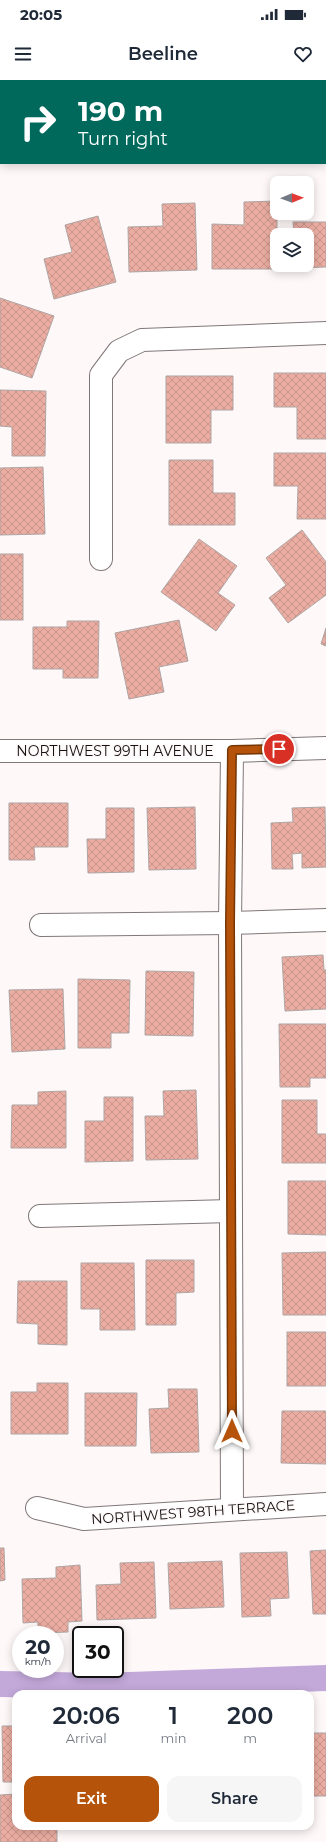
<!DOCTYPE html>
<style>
:root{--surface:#fff;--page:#f6f6f7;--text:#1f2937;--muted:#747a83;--accent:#b45309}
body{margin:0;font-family:Montserrat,sans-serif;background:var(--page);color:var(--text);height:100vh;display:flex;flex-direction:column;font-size:15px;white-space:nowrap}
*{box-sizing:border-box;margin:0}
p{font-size:13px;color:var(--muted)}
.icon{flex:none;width:22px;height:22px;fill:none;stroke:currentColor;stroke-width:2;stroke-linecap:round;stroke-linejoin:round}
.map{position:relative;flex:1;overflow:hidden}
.panel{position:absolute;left:12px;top:1610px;width:302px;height:140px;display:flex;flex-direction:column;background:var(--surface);border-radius:12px;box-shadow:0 2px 10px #0003}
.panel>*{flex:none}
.banner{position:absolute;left:0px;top:0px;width:326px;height:84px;box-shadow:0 2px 10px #0003;background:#00695c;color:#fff;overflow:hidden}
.needle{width:26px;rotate:89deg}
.fabs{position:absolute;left:270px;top:96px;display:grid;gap:8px}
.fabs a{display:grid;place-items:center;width:44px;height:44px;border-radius:8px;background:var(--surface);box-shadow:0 2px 10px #0003;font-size:20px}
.speed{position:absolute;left:12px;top:1546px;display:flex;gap:8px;font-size:20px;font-weight:700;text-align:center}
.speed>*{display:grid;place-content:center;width:52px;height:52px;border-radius:50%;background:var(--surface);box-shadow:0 2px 10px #0003;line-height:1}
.speed small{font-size:10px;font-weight:400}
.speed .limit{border:2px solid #111;border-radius:6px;background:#fff;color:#111}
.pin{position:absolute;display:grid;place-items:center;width:34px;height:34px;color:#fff;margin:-17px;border:2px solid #fff;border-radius:50%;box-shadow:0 1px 4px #0007}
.me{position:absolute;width:44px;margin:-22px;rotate:0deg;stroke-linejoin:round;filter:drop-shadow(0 0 3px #0008)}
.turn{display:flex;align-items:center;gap:14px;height:84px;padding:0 12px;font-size:18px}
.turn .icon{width:52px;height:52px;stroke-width:2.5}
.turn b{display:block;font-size:28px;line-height:34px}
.eta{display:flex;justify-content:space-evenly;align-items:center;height:68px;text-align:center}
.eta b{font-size:24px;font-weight:600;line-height:28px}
.primary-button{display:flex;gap:8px;margin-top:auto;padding:8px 12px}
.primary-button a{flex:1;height:46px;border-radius:12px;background:var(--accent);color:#fff;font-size:16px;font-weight:600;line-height:46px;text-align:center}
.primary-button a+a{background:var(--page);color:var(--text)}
.status{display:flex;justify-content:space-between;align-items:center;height:28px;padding:0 20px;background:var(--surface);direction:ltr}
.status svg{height:11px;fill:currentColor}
header{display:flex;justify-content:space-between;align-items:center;height:52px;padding:0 12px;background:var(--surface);font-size:18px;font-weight:600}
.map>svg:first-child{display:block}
</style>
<div class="status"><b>20:05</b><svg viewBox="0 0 49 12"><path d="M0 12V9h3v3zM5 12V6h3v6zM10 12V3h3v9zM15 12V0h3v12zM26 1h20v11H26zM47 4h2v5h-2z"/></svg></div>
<header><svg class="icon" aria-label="menu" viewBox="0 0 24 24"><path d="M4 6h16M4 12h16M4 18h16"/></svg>Beeline<svg class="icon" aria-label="heart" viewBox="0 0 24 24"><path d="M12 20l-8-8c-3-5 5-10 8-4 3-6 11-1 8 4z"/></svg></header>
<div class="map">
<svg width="326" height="1762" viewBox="0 0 326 1762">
<defs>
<pattern id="building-cross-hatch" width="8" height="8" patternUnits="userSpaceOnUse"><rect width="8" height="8" fill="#ebada2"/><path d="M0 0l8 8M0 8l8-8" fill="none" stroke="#c9948b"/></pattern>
</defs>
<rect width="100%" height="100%" fill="#fef8f9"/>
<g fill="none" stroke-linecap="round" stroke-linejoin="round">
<path stroke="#c3a9da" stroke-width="26" d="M0,1604L101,1606L326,1598"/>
</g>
<g fill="url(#building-cross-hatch)" stroke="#aea5a3">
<path d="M0,0L22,1H1L0,66Z"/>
<path d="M106,0V1H40Z"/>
<rect x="130" y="0" width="66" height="1"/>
<rect x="218" y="0" width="65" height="1"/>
<path d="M308,0H326V50L325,1Z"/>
<path d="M277,121V189H212V144L244,145V122Z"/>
<path d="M195,123L197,190L129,192L128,147L163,146L162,124Z"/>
<path d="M98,136L116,202L54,219L44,179L72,172L65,145Z"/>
<path d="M293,142H326V187L294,188V185H307V155H294Z"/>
<path d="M0,218L54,236L32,298L0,287Z"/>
<path d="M274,293H326V359H297V327H274Z"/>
<path d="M166,296H233V330H211V363H166Z"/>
<path d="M0,310L46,311L45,376H12V347L0,346Z"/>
<path d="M274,373H326V439H297L298,406H274Z"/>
<path d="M169,380H213V413H235V445H169Z"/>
<path d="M43,387L45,454L0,455V388Z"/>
<path d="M302,450L326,482V515L288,543L269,518L286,505L266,478Z"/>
<path d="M199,459L237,486L218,513L235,525L216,551L161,512Z"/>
<rect x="0" y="474" width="23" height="66"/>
<path d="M179,540L188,581L159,587L164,612L129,619L115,553Z"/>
<path d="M67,541H99L98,598H63V589H33V547H67Z"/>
<path d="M326,548V566L321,564Z"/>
<path d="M9,723H68V767H34L35,780H9Z"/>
<path d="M195,727L196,789L149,790L147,728Z"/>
<path d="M325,727L326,787L302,788V773L292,774L293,789H272L271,743L293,742L292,728Z"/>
<path d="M106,728H134V792L88,793L87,759H106Z"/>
<path d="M323,875L324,890H326V929L285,931L282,877Z"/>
<path d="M146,891L194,892L193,956L145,955Z"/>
<path d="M78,899L130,900L129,953H111V968H78Z"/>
<path d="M63,909L65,969L12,972L9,910Z"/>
<path d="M279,944H326V998H310V1007H280Z"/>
<path d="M196,1010L198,1079L146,1080L145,1036H164L163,1011Z"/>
<path d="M66,1011V1068H11L12,1025H38V1012Z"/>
<path d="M104,1017H133V1081L85,1082V1041H104Z"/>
<path d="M282,1020H317V1054H326V1083H282Z"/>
<path d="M288,1101H326V1155L288,1154Z"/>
<path d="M326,1172V1235H283L282,1173Z"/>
<path d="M146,1180H194V1212L176,1213V1245H146Z"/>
<path d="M81,1183H134L135,1250H100V1229H81Z"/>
<path d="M18,1201H67V1265L38,1264V1244L17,1243Z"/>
<rect x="287" y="1252" width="39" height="54"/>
<path d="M37,1303H68V1354H11V1312H37Z"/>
<path d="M168,1309H197L199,1372L151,1373L149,1329L169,1328Z"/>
<path d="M85,1313H137L136,1366H85Z"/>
<path d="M282,1331H326V1384L281,1383Z"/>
<path d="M0,1468H4L5,1500L0,1501Z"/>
<path d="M326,1470V1534H313L310,1471Z"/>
<path d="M287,1472L289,1518L270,1519L271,1536L242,1537L240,1473Z"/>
<path d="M222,1481L224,1527L170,1529L168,1483Z"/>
<path d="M154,1482L156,1538L97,1540L96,1505L121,1504L120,1483Z"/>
<path d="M80,1485L82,1541L68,1542V1552L38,1553V1542L23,1543L22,1499L56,1498V1487Z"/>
<path d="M2,1646H16V1702H3Z"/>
<rect x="310" y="1653" width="16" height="63"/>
<path d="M16,1714V1746H57V1762H0V1715Z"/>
</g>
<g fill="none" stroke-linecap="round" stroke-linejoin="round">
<g stroke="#807779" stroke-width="24">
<g id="minor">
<path d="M101,479V295L119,271L142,260L326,253"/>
<path d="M41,845L230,843L326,840"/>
<path d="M40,1136L231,1131"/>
<path d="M37,1428L84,1439L326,1424"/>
<path d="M232,1429L230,843L232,671"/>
</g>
</g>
<g stroke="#807779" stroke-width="24">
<path id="tertiary" d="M0,671H232L326,668"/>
</g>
<use href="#minor" stroke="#fff" stroke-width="22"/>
<use href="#tertiary" stroke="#fff" stroke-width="22"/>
</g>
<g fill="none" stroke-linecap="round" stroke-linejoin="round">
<g stroke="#753606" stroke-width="10">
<path id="route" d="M232,1351L230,843L232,670L279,669"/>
</g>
<use href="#route" stroke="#b45309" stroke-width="7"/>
</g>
<g text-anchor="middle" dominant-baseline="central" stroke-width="3" stroke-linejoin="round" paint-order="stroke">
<g font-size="14" fill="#161213" stroke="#fef8f9">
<text x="115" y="671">NORTHWEST 99TH AVENUE</text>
<text transform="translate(193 1432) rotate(-4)">NORTHWEST 98TH TERRACE</text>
</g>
</g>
</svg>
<div class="fabs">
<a><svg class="needle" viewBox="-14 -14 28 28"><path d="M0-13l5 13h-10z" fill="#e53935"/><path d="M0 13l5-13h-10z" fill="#747a83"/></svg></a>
<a><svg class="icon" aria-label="layers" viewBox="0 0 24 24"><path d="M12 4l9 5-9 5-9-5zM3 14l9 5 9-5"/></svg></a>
</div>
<div class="speed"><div>20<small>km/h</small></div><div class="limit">30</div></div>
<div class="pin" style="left:279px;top:669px;background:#d93025"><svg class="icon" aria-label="arrive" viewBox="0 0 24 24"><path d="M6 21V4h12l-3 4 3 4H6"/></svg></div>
<svg class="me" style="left:232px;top:1351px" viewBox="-20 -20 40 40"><path d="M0-17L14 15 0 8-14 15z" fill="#b45309" stroke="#fff" stroke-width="4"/></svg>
<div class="banner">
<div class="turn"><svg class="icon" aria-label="right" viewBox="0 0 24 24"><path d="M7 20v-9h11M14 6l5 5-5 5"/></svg><div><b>190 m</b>Turn right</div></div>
</div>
<section class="panel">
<div class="eta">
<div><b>20:06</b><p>Arrival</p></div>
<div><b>1</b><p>min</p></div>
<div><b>200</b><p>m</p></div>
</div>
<div class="primary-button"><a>Exit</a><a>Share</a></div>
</section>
</div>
